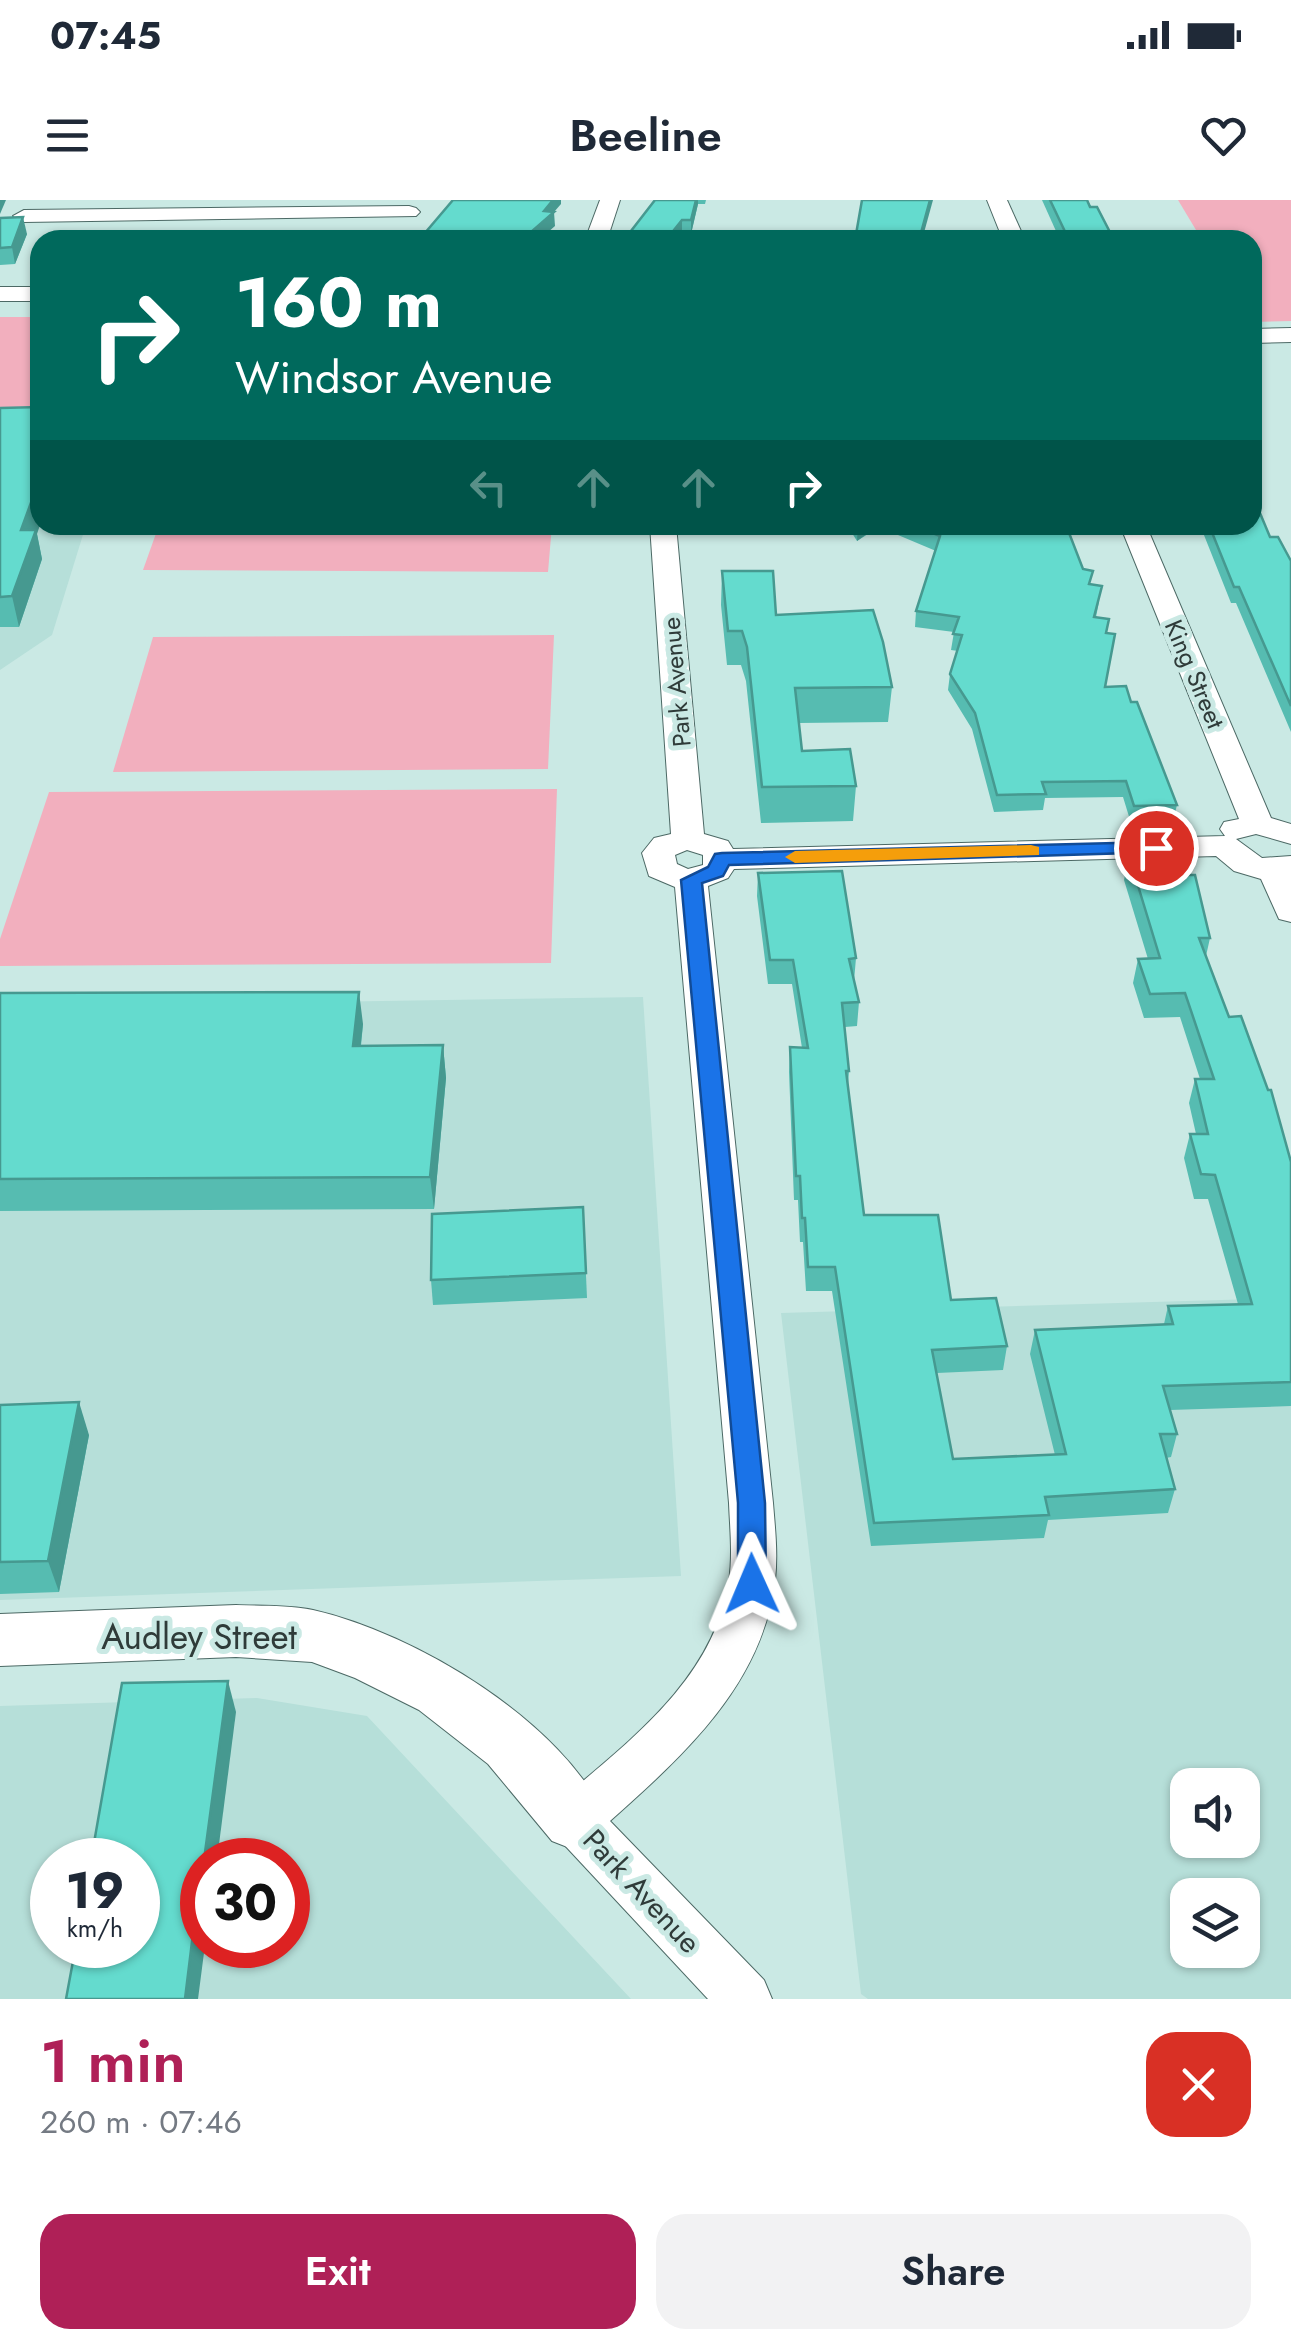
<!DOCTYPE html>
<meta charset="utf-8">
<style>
:root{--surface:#fff;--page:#f2f2f3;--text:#1f2937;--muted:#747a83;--accent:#af2057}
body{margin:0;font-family:Jost,sans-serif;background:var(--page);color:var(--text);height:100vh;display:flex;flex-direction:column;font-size:38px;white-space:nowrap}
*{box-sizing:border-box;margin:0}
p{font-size:32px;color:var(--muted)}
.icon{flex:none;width:55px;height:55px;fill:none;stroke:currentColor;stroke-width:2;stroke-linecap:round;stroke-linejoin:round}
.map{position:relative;height:1799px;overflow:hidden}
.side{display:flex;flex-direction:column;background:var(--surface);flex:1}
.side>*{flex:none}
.guide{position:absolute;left:30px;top:30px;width:1232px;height:305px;border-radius:30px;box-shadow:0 2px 8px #0004;background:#00695c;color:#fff;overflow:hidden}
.fabs{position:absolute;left:1170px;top:1568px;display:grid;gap:20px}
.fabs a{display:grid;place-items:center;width:90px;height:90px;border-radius:20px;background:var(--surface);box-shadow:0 2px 8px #0004;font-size:50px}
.speed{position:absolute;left:30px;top:1638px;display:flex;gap:20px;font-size:50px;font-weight:700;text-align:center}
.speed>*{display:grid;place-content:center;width:130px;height:130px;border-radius:50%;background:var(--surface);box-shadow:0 2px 8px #0004;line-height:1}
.speed small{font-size:25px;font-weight:400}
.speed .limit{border:15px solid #d22;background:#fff;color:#111}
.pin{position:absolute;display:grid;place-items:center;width:85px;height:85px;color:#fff;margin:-42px;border:5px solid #fff;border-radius:50%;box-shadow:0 2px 10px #0007}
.me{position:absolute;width:110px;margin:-55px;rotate:359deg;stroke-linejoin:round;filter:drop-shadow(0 0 8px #0008)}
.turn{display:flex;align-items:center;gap:35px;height:210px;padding:0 40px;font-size:45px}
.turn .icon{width:130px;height:130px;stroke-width:2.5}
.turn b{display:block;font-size:70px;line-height:85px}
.lanes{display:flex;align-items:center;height:95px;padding:0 40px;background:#0003;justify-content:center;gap:50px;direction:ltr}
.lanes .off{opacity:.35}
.round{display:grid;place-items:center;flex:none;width:105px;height:105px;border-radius:30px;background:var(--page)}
.headline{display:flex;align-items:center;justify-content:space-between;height:170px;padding:0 40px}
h1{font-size:60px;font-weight:600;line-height:75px;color:var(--accent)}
.cta{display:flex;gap:20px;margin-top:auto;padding:20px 40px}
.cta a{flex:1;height:115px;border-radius:30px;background:var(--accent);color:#fff;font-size:40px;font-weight:600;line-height:115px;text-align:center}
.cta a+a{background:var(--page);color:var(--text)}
.status{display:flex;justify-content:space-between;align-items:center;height:70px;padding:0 50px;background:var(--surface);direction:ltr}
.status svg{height:28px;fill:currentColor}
header{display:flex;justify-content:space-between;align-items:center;height:130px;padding:0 40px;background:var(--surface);font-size:45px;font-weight:600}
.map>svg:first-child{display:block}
</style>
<div class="status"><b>07:45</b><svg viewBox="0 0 49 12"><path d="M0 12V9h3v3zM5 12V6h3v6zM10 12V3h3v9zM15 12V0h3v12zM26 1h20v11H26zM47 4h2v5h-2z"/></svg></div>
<header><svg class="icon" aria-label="menu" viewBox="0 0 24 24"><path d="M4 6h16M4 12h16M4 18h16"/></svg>Beeline<svg class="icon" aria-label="heart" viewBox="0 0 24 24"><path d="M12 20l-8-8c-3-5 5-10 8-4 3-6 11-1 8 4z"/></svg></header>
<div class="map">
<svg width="1291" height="1799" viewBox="0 0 1291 1799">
<rect width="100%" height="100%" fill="#cae9e4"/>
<g fill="#b6dfd9" fill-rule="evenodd">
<path d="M0,214L40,325H86L52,435L0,470Z"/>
<path d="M643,797L681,1376L0,1400V807Z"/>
<path d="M1291,1098V1799H868L861,1794L781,1113ZM1188,1585H1242V1640H1188ZM1188,1695H1242V1750H1188Z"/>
<path d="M257,1498L367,1516L631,1799H0V1506ZM52,1660H138V1745H52ZM202,1660H288V1745H202Z"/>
</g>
<g fill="#f2afbe">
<path d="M1178,0H1291V121L1253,122L1252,40H1202Z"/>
<path d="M0,117H40V213L0,214Z"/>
<path d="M159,325H552L548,372L143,370Z"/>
<path d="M554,435L548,569L113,572L153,437Z"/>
<path d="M557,589L551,763L0,766V739L49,592Z"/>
</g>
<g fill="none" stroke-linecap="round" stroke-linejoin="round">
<g stroke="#4c6965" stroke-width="2">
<g id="minor">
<path d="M600,0H620L607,40H585Z"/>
<path d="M987,0H1007L1025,40H1003Z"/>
<path d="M409,6L416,8L420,12L416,16L24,22L13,16L24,10Z"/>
<rect x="0" y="87" width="40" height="14"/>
<path d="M1291,128V142L1252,143V129Z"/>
<path d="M650,325H676L704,634L728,641L733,649L1225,636L1220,629L1224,622L1239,619L1120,325H1146L1271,618L1291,624V644L1256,634L1236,639L1262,658L1291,656V722L1279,719L1261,679L1234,671L1216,656L734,669L728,678L708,686L773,1303C775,1328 778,1354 775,1380C763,1484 684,1555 610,1621L764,1780L772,1799H708L557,1637L550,1620L557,1603C628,1542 714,1480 729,1381C733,1355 730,1329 729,1303L675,687L649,676L642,653L654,638L671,634ZM687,650L703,655V665L688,669L677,664L675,655Z"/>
</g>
</g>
<g stroke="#4c6965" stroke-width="2">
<path id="tertiary" d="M236,1405C261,1406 289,1405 313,1410C415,1433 564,1522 607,1620L598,1641L575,1650L552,1641L488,1564L419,1510L355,1478L312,1462L236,1457L0,1466V1414Z"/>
</g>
<use href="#minor" fill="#fff" fill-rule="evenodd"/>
<use href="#tertiary" fill="#fff" fill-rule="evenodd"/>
</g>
<g fill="#56bcb1">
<path d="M655,0H706L705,4H698L691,34L682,33Z"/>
<path d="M1042,0H1087L1114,40H1060Z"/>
<path d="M0,18L27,34L15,64L0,65Z"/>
<path d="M0,208L37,334L42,359L19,427H0Z"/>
<path d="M847,325H1066L1083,369L1099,402L1096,417L1107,433L1105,487L1131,502L1177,605L1173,621L1131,623L1123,597L1045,598L1043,610L994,612L972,529L948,490L950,474L958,451L951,450L954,432L915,427L916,411L936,351L879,327L857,341Z"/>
<path d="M1200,325H1252L1270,337L1291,361V532L1236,403H1231Z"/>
<path d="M722,371L776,415L892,487L888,522L798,523L802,551L856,586L853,621L761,623L746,481L741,465H727L721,405Z"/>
<path d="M1129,656L1181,675L1210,738L1206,756L1229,817L1291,962V1206L1170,1210L1177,1234L1171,1257L1166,1258L1175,1289L1168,1313L1048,1320L1044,1338L871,1346L832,1091H806L803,1042H800L798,1000H794L789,872L790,847L802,848L792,784H768L757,696L758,673L856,758L854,781L859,802L857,826L845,827L849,871L848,885L864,1015L951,1100L1007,1146L1003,1170L937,1173L953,1259L1055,1255L1030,1154L1035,1130L1164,1124L1168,1106L1238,1104L1208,999H1194L1184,958L1190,934H1196L1189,903L1195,879H1200L1180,817L1144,818L1133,783L1138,759H1148L1124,680Z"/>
<path d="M0,793L363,824L361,846L443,845L446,878L434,1009L0,1011Z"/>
<path d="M583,1007L587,1098L433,1105L431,1080Z"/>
<path d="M0,1205L89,1235L59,1392L0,1394Z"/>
</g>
<g fill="#469990">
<path d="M0,0H6L0,14Z"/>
<path d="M553,0H561V4L554,12L555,26L539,40H522Z"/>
<path d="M696,0H698V4L691,34V20Z"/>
<path d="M930,0H933L922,40H919Z"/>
<path d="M23,17L27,34L15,64L12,47Z"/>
<path d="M682,20V33L677,40H666Z"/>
<path d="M40,278V325L37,334L42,359L19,427L12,396L21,330Z"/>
<path d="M858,325H879L857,341Z"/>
<path d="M359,792L363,824L357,878L353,846Z"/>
<path d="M443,845L446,878L434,1009L430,977Z"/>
<path d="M79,1202L89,1235L59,1392L48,1361Z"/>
<path d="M228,1481L236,1512L217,1660H204Z"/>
<path d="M202,1670V1745H205L198,1799H185Z"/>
</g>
<g fill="#64dbce" stroke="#469990" stroke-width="2.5">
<path d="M453,0H553L544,11L554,12L522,40H419Z"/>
<path d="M655,0H696L691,20H682L666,40H624Z"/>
<path d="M862,0H930L919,40H855Z"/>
<path d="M1050,0H1087L1090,7H1097L1114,40H1069Z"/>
<path d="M23,17L12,47L0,48V18Z"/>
<path d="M40,207V218L38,223H40V278L21,330H36L12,396L0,397V208Z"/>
<path d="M1252,294L1270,337H1278L1291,361V506L1239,387H1234L1209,325H1252Z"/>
<path d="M913,325H1066L1083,369L1093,371L1089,384L1102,386L1094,417L1109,419L1106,433L1115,434L1105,487L1126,486L1131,502H1137L1177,605L1134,606L1126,581L1042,582L1046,594L997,595L975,513L950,474L962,435L953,434L959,417L916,411L940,336Z"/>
<path d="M722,371H773L776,415L873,410L883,442L892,487L795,488L802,551L850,549L856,586L762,587L747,447L742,431H728Z"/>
<path d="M1129,656L1176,657L1181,675H1195L1210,738H1199L1229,817L1241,816L1268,890H1271L1291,962V1182L1163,1186L1177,1234H1160L1175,1289L1045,1297L1049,1315L874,1323L835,1067H808L805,1018H802L800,976H796L790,847L808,848L793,760H770L758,673L842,671L856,758L849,759L859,802L842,803L849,871H846L864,1015H938L951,1100L996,1098L1007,1146L932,1150L953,1259L1066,1254L1035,1130L1173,1124L1168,1106L1252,1104L1215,975L1201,974L1190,934H1208L1195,879H1214L1185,793L1150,794L1138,759L1160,758Z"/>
<path d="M359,792L353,846L443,845L430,977L0,979V793Z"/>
<path d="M583,1007L586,1073L431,1080L432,1014Z"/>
<path d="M79,1202L48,1361L0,1362V1205Z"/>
<path d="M228,1481L204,1660H202L185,1799H66L76,1745H138V1660H91L122,1483Z"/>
</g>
<path fill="#1a73e8" stroke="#114b97" stroke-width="2.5" d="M1156,642L1163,643V652L729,665L723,676L702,683L765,1303L766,1384L762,1393L752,1396L742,1393L738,1384V1303L681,680L708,667L715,654L722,653Z"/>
<path fill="#f59e0b" d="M1031,645L1039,647V655L795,663L785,657L795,651Z"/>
<g text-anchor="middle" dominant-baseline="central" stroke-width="10" stroke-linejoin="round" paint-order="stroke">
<g font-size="25" fill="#2f3b39" stroke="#cae9e4">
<text transform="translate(1195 474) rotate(67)">King Street</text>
<text transform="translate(676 482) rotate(-95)">Park Avenue</text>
</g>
<g font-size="30" fill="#2f3b39" stroke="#cae9e4">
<text transform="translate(642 1691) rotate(47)">Park Avenue</text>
</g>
<g font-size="35" fill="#2f3b39" stroke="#cae9e4">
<text x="199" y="1437">Audley Street</text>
</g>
</g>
</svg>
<div class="fabs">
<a><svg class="icon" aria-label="sound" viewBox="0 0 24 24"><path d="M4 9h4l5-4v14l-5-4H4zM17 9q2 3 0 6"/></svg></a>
<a><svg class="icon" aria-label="layers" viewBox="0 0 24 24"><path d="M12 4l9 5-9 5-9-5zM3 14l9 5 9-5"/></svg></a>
</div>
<div class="speed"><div>19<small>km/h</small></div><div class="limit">30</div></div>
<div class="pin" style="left:1156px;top:648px;background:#d93025"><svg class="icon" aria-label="arrive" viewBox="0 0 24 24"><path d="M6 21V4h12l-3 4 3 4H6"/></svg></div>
<svg class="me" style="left:752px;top:1384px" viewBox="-20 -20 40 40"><path d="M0-17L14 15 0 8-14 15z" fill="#1a73e8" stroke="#fff" stroke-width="4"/></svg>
<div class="guide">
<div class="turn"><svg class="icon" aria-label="right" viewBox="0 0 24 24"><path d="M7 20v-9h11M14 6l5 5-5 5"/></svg><div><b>160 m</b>Windsor Avenue</div></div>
<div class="lanes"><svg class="icon off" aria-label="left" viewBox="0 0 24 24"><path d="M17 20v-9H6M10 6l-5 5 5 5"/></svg><svg class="icon off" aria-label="ahead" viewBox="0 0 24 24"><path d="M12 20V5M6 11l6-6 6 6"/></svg><svg class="icon off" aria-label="ahead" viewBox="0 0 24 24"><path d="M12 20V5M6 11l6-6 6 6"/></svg><svg class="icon" aria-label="right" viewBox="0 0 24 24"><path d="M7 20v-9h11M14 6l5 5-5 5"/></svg></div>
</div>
</div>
<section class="side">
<div class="headline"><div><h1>1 min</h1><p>260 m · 07:46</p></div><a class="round" style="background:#d93025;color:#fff"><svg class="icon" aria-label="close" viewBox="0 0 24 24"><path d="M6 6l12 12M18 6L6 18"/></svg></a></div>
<div class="cta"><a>Exit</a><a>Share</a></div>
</section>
